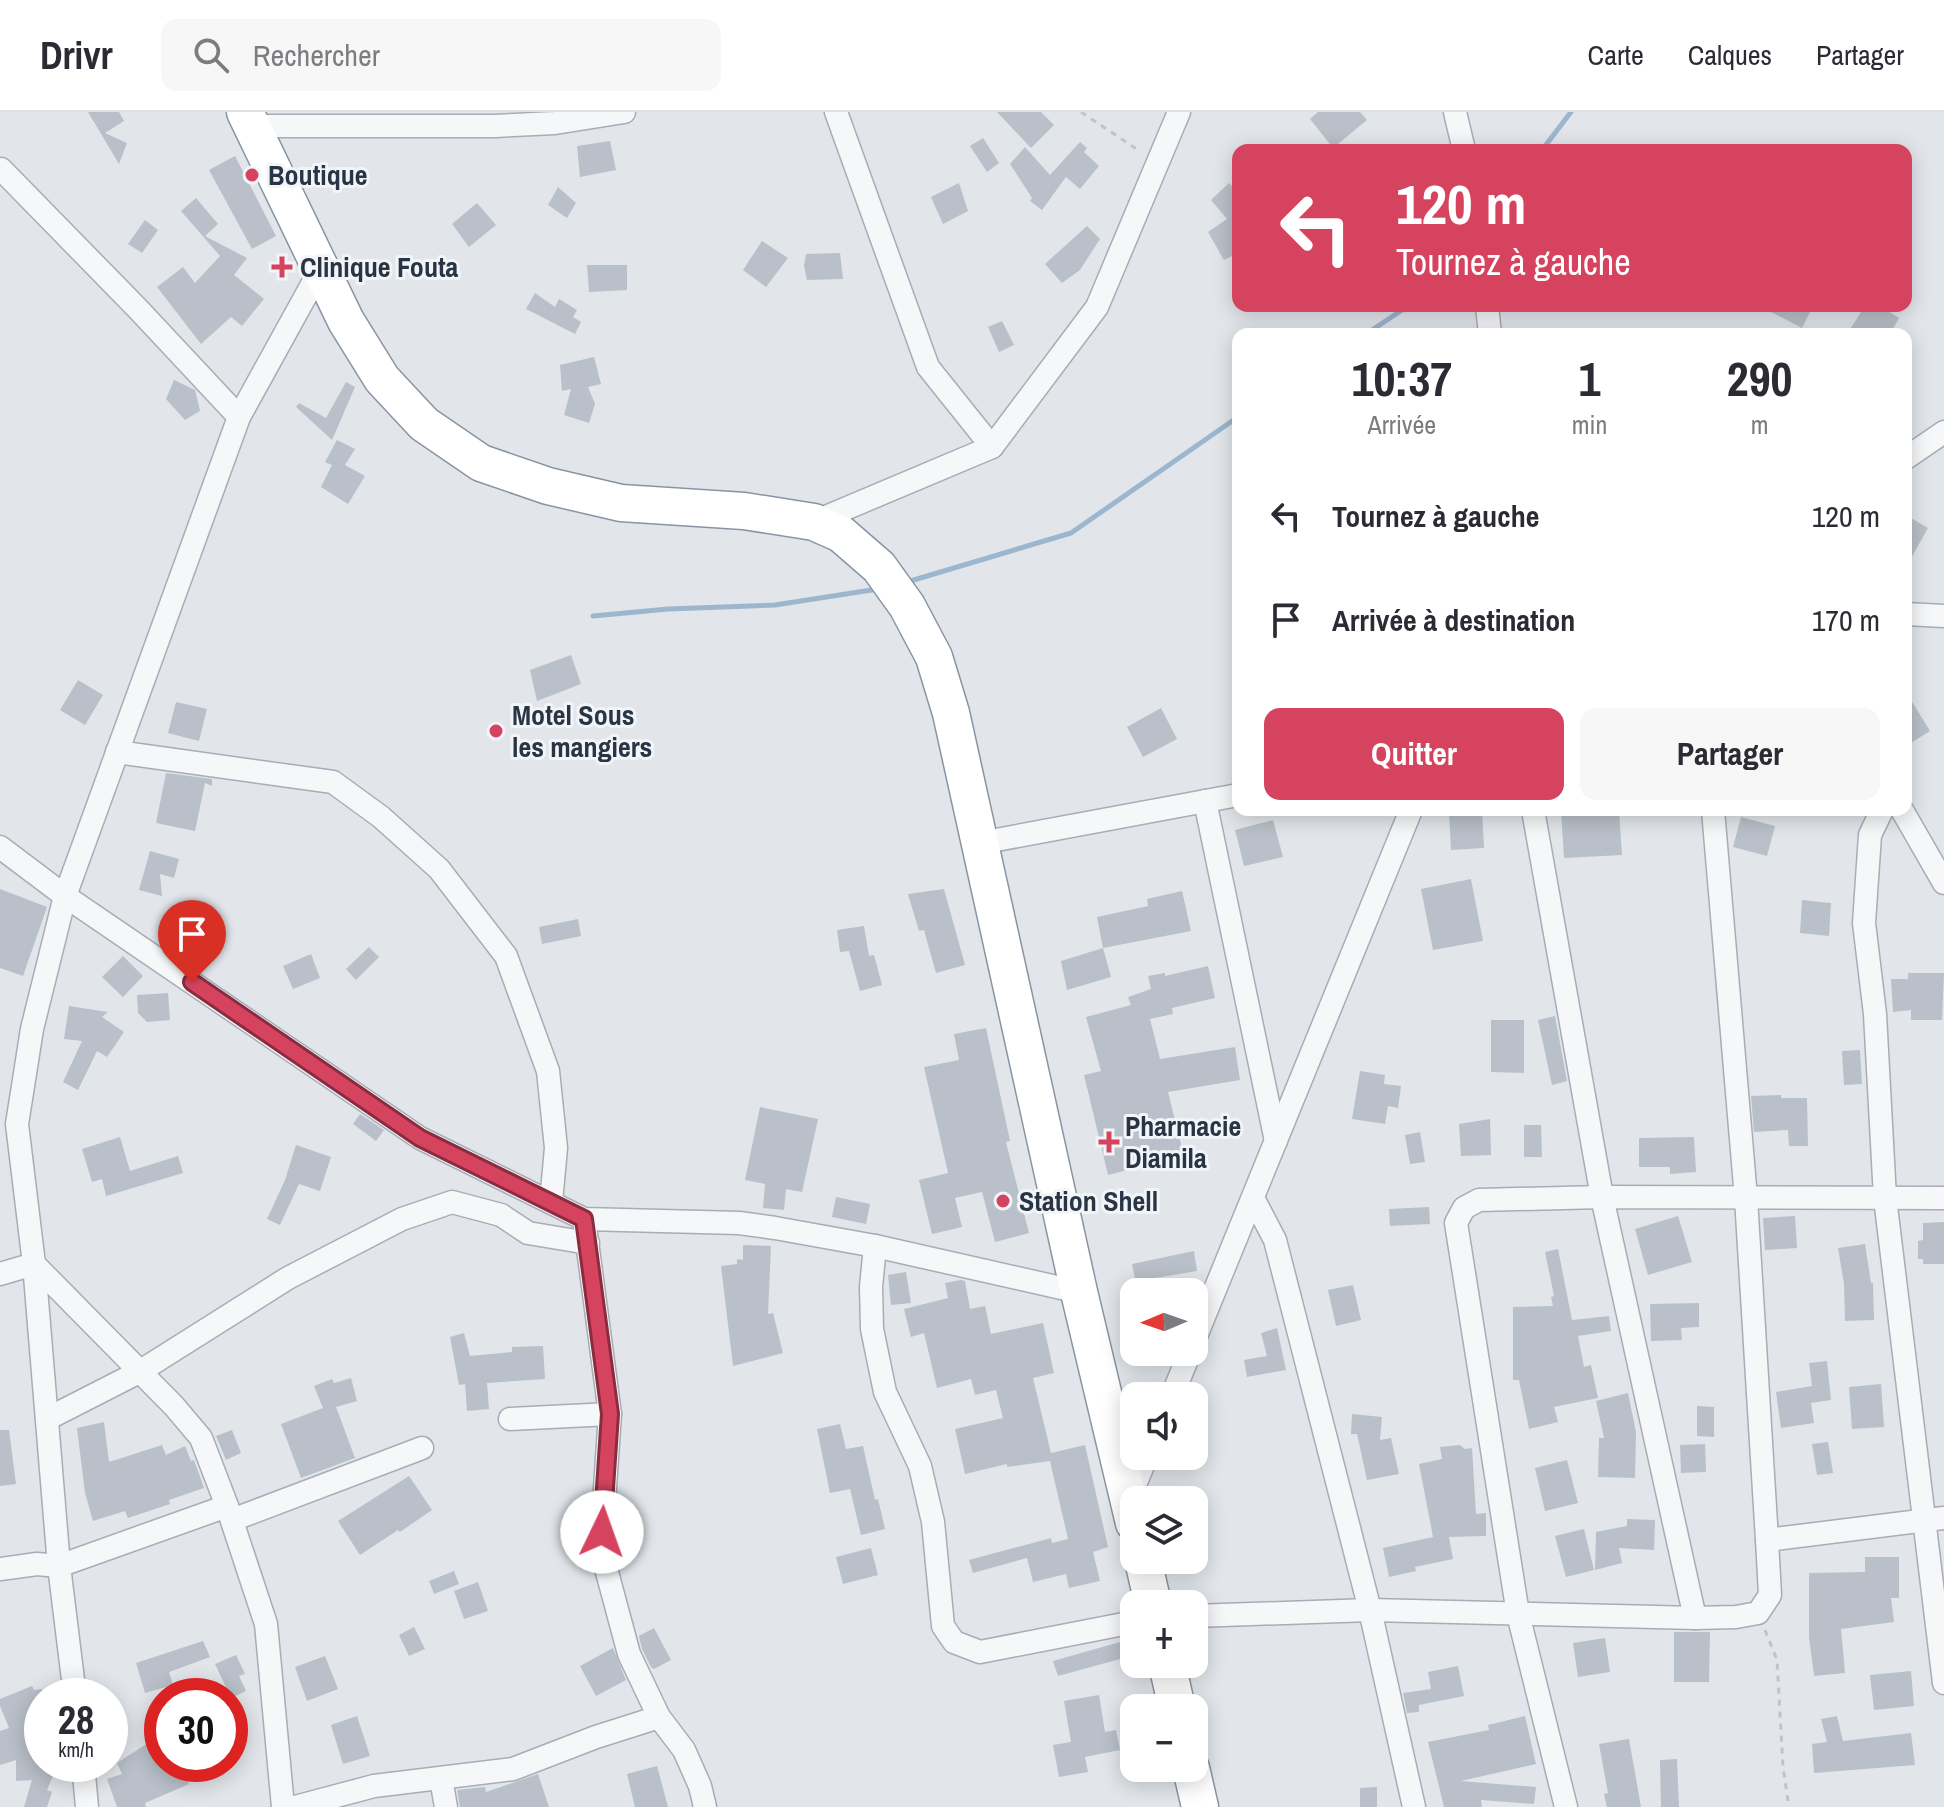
<!DOCTYPE html>
<html lang="fr">
<meta charset="utf-8">
<style>
:root{--surface:#fff;--page:#f7f7f7;--text:#2b2b33;--muted:#7c7c81;--line:#e1e1e2;--accent:#d5435f}
body{margin:0;font-family:"Archivo Narrow",sans-serif;background:var(--page);color:var(--text);height:100vh;display:flex;flex-direction:column;font-size:30px;white-space:nowrap}
*{box-sizing:border-box;margin:0}
p{font-size:26px;color:var(--muted)}
.icon{flex:none;width:44px;height:44px;fill:none;stroke:currentColor;stroke-width:2;stroke-linecap:round;stroke-linejoin:round}
.map{position:relative;flex:1;overflow:hidden}
.panel{position:absolute;left:1232px;top:216px;width:680px;height:488px;display:flex;flex-direction:column;background:var(--surface);border-radius:16px;box-shadow:0 4px 20px #0003}
.panel>*{flex:none}
.hud{position:absolute;left:1232px;top:32px;width:680px;height:168px;border-radius:16px;box-shadow:0 4px 20px #0003;background:#d5435f;color:#fff;overflow:hidden}
.needle{width:52px;rotate:268deg}
.controls{position:absolute;left:1120px;top:1166px;display:grid;gap:16px}
.controls a{display:grid;place-items:center;width:88px;height:88px;border-radius:16px;background:var(--surface);box-shadow:0 4px 20px #0003;font-size:40px}
.speed{position:absolute;left:24px;top:1566px;display:flex;gap:16px;font-size:40px;font-weight:700;text-align:center}
.speed>*{display:grid;place-content:center;width:104px;height:104px;border-radius:50%;background:var(--surface);box-shadow:0 4px 20px #0003;line-height:1}
.speed small{font-size:20px;font-weight:400}
.speed .limit{border:12px solid #d22;background:#fff;color:#111}
.pin{position:absolute;display:grid;place-items:center;width:68px;height:68px;color:#fff;margin:-82px -34px;border-radius:50% 50% 50% 0;rotate:-45deg;box-shadow:0 0 8px #0007}
.pin .icon{rotate:45deg}
.me{position:absolute;width:88px;margin:-44px;rotate:3deg;stroke-linejoin:round;filter:drop-shadow(0 0 6px #0008)}
.turn{display:flex;align-items:center;gap:28px;height:168px;padding:0 32px;font-size:36px}
.turn .icon{width:104px;height:104px;stroke-width:2.5}
.turn b{display:block;font-size:56px;line-height:68px}
.eta{display:flex;justify-content:space-evenly;align-items:center;height:136px;text-align:center}
.eta b{font-size:48px;font-weight:700;line-height:56px}
.button{display:flex;gap:16px;margin-top:auto;padding:16px 32px}
.button a{flex:1;height:92px;border-radius:16px;background:var(--accent);color:#fff;font-size:32px;font-weight:700;line-height:92px;text-align:center}
.button a+a{background:var(--page);color:var(--text)}
ul{padding:0;list-style:none}
li{display:flex;align-items:center;gap:24px;height:104px;padding:0 32px}
li div{flex:1}
li b{display:block;font-size:30px}
li em{font-style:normal}
header{display:flex;align-items:center;gap:48px;box-sizing:border-box;height:112px;padding:0 40px;background:var(--surface);border-bottom:2px solid var(--line)}
header strong{font-size:38px}
nav{display:flex;gap:44px;margin-inline-start:auto;font-size:28px}
.search{width:560px;height:72px;background:var(--page);display:flex;align-items:center;gap:20px;box-sizing:border-box;padding:0 28px;border-radius:16px;color:var(--muted);font-size:30px}
.map>svg:first-child{display:block}
</style>
<header>
<strong>Drivr</strong>
<div class="search"><svg class="icon" aria-label="search" viewBox="0 0 24 24"><circle cx="10" cy="10" r="6"/><path d="M15 15l6 6"/></svg>Rechercher</div>
<nav><a>Carte</a><a>Calques</a><a>Partager</a></nav>
</header>
<div class="map">
<svg width="1944" height="1695" viewBox="0 0 1944 1695">
<rect width="100%" height="100%" fill="#e2e6eb"/>
<g fill="none" stroke-linecap="round" stroke-linejoin="round">
<g stroke="#9cb6cd" stroke-width="5">
<path d="M1542,38L1571,0"/>
<path d="M1366,222L1408,194"/>
<path d="M907,470L1071,421L1238,305"/>
<path d="M593,504L668,497L775,493L878,477"/>
</g>
</g>
<g fill="#b9c0c9">
<path d="M88,0H119L124,9L105,21L127,31L119,52Z"/>
<path d="M997,0H1041L1054,13L1031,36Z"/>
<path d="M1318,0H1360L1367,8L1333,36L1310,7Z"/>
<path d="M983,26L999,51L987,60L970,34Z"/>
<path d="M610,29L616,58L580,65L577,34Z"/>
<path d="M1080,30L1087,36L1084,40L1099,54L1080,77L1066,65L1042,98L1030,89L1032,86L1010,52L1025,35L1050,63Z"/>
<path d="M235,44L276,124L252,137L209,58Z"/>
<path d="M959,71L968,99L943,112L931,85Z"/>
<path d="M1229,71L1238,80V141L1224,148L1208,120L1227,107L1211,88Z"/>
<path d="M558,75L576,91L567,106L548,93Z"/>
<path d="M196,86L218,112L205,124L247,146L234,163L264,187L242,214L231,205L201,232L157,175L183,155L195,171L220,144L181,99Z"/>
<path d="M477,91L496,113L469,135L452,112Z"/>
<path d="M145,108L158,118L142,141L128,132Z"/>
<path d="M1087,114L1100,127L1080,158L1062,171L1045,152Z"/>
<path d="M762,129L788,146L766,175L743,158Z"/>
<path d="M840,141L843,167L807,168L804,154L806,142Z"/>
<path d="M587,153H627V178L589,180Z"/>
<path d="M535,181L555,195L559,187L577,198L573,205L581,210L575,222L526,197Z"/>
<path d="M1760,194H1813L1802,216Z"/>
<path d="M1865,194H1880L1899,206L1890,222H1847Z"/>
<path d="M1002,209L1014,233L999,240L988,215Z"/>
<path d="M594,245L601,272L588,275L595,292L589,311L564,303L571,277L562,279L560,253Z"/>
<path d="M174,268L195,278L200,299L185,308L166,287Z"/>
<path d="M346,270L355,275L332,328L296,295L299,291L326,306Z"/>
<path d="M337,328L355,337L345,353L365,364L348,392L321,375L332,353L325,350Z"/>
<path d="M1906,403L1928,416L1906,455Z"/>
<path d="M571,543L581,572L537,589L530,558Z"/>
<path d="M78,568L103,583L85,613L60,598Z"/>
<path d="M1906,580L1930,619L1906,634Z"/>
<path d="M176,590L207,597L199,629L168,621Z"/>
<path d="M1161,596L1177,627L1143,645L1127,615Z"/>
<path d="M166,661L212,667V674L205,671L195,719L156,711Z"/>
<path d="M1482,698L1484,736L1451,738L1449,699Z"/>
<path d="M1561,698H1619L1622,743L1564,746Z"/>
<path d="M1741,705L1775,714L1767,744L1733,735Z"/>
<path d="M1273,708L1283,745L1244,754L1235,718Z"/>
<path d="M150,739L179,747L174,766L160,762L162,784L139,778Z"/>
<path d="M1471,767L1483,829L1433,838L1421,777Z"/>
<path d="M0,777L47,795L23,864L0,856Z"/>
<path d="M944,777L965,853L936,861L924,818L919,819L908,782Z"/>
<path d="M1182,779L1191,819L1103,836L1097,805L1148,794L1147,787Z"/>
<path d="M1802,788L1831,791L1829,824L1800,821Z"/>
<path d="M578,807L581,824L542,832L539,815Z"/>
<path d="M864,814L869,844L874,843L882,873L860,879L849,839L840,840L837,818Z"/>
<path d="M369,835L379,845L356,868L346,857Z"/>
<path d="M1103,836L1111,865L1067,878L1061,849Z"/>
<path d="M311,842L320,866L293,877L283,854Z"/>
<path d="M123,844L143,864L123,885L102,865Z"/>
<path d="M1208,854L1215,886L1172,896L1173,902L1150,907L1160,947L1235,935L1240,968L1168,980L1184,1044L1108,1063L1084,963L1101,959L1086,905L1131,893L1128,885L1151,877L1148,864L1165,861V864Z"/>
<path d="M1908,861H1944L1942,908H1911V898L1893,900L1891,867H1908Z"/>
<path d="M168,881L170,908L147,910L138,901L137,883Z"/>
<path d="M69,894L108,900L102,905L124,920L107,945L97,939L78,978L63,970L82,929L64,927Z"/>
<path d="M1555,904L1567,969L1552,973L1538,908Z"/>
<path d="M1491,908H1524V961L1491,960Z"/>
<path d="M986,916L1010,1029L1006,1030L1029,1121L995,1130L982,1080L955,1086L962,1115L932,1122L919,1068L948,1061L924,955L959,948L954,922Z"/>
<path d="M1860,938L1862,972L1844,973L1842,939Z"/>
<path d="M1360,959L1385,963L1384,972L1401,974L1398,996L1388,994L1385,1012L1352,1007Z"/>
<path d="M1781,983V986H1807L1808,1034H1789L1788,1018L1754,1020L1751,984Z"/>
<path d="M760,995L818,1007L802,1080L786,1077L784,1098L763,1096L765,1072L745,1068Z"/>
<path d="M360,1002L384,1018L376,1029L353,1012Z"/>
<path d="M1490,1007L1491,1043L1461,1044L1459,1012Z"/>
<path d="M1524,1013H1541L1542,1045H1524Z"/>
<path d="M1420,1020L1425,1050L1410,1052L1405,1023Z"/>
<path d="M120,1025L130,1059L178,1044L183,1061L106,1084L102,1067L92,1070L82,1037Z"/>
<path d="M1694,1025L1696,1060L1670,1062V1055H1639V1026Z"/>
<path d="M296,1033L331,1045L320,1079L299,1072L280,1113L267,1107L285,1068Z"/>
<path d="M836,1085L870,1092L866,1112L832,1105Z"/>
<path d="M1429,1095L1430,1112L1390,1114L1389,1097Z"/>
<path d="M1678,1104L1692,1150L1648,1163L1635,1117Z"/>
<path d="M1795,1104L1797,1136L1765,1138L1763,1106Z"/>
<path d="M1944,1110V1152H1923V1147H1918V1129L1923,1128V1111Z"/>
<path d="M1865,1132L1871,1171H1873L1874,1208L1845,1209L1844,1172L1838,1136Z"/>
<path d="M743,1133L771,1134L768,1202L773,1201L783,1241L733,1254L721,1154L737,1152V1147L743,1148Z"/>
<path d="M1558,1137L1572,1208L1609,1204L1611,1219L1578,1224L1584,1255L1591,1253L1598,1286L1554,1295L1558,1310L1529,1317L1519,1268H1513V1195L1553,1194L1551,1185L1554,1184L1545,1140Z"/>
<path d="M1194,1139L1197,1159L1149,1167L1150,1174L1137,1177L1132,1152Z"/>
<path d="M906,1160L911,1191L891,1193L888,1163Z"/>
<path d="M961,1168L965,1169L970,1197L985,1194L991,1222L1043,1211L1054,1261L1033,1266L1051,1341L1085,1333L1108,1435L1093,1440L1100,1469L1069,1476L1066,1462L1033,1470L1027,1446L973,1461L969,1448L1051,1426L1052,1431L1068,1427L1050,1349L1007,1355V1352L965,1362L955,1317L1003,1306L996,1278L975,1283L971,1267L937,1276L924,1221L911,1225L904,1197L948,1186L945,1171Z"/>
<path d="M1353,1173L1361,1208L1336,1214L1328,1178Z"/>
<path d="M1699,1191V1215L1681,1216L1682,1228L1651,1229L1650,1192Z"/>
<path d="M1277,1216L1286,1258L1247,1265L1244,1248L1267,1244L1261,1221Z"/>
<path d="M464,1221L470,1244L512,1240V1235L543,1234L545,1267L487,1271L489,1297L467,1299L465,1272L459,1273L450,1225Z"/>
<path d="M1827,1249L1831,1288L1811,1291L1814,1311L1781,1316L1776,1280L1812,1274L1809,1251Z"/>
<path d="M351,1266L357,1289L336,1295L355,1346L301,1366L281,1312L323,1296L314,1274L332,1267L334,1271Z"/>
<path d="M1881,1272L1884,1315L1852,1317L1849,1275Z"/>
<path d="M1628,1281L1636,1320L1635,1366L1598,1365L1599,1326H1604L1596,1289Z"/>
<path d="M1697,1294L1714,1295V1325L1697,1324Z"/>
<path d="M1352,1302L1382,1305L1380,1328L1391,1326L1399,1362L1367,1368L1357,1322H1351Z"/>
<path d="M104,1310L109,1350L162,1333L166,1343L185,1334L191,1349L194,1348L204,1376L169,1388L170,1392L128,1406L125,1399L93,1409L85,1381L77,1316Z"/>
<path d="M840,1312L846,1337L863,1334L875,1388L878,1387L885,1417L861,1423L850,1377L830,1381L817,1317Z"/>
<path d="M0,1318H9L16,1372L0,1374Z"/>
<path d="M232,1318L241,1341L226,1348L216,1324Z"/>
<path d="M1828,1330L1833,1361L1817,1363L1812,1332Z"/>
<path d="M1705,1332L1706,1360L1681,1361L1680,1333Z"/>
<path d="M1460,1333L1465,1337L1472,1336L1476,1402L1486,1401V1424L1449,1425L1453,1447L1415,1455L1416,1459L1389,1465L1383,1436L1433,1425L1419,1352L1442,1347L1440,1335Z"/>
<path d="M1567,1348L1578,1391L1545,1399L1535,1356Z"/>
<path d="M409,1364L432,1398L400,1420L398,1418L360,1443L338,1409Z"/>
<path d="M1627,1407L1655,1408L1654,1438L1619,1436L1622,1451L1595,1458L1596,1420L1627,1414Z"/>
<path d="M1584,1417L1594,1458L1566,1465L1555,1424Z"/>
<path d="M871,1436L878,1463L843,1472L836,1445Z"/>
<path d="M1865,1445H1899V1486H1891L1894,1510L1841,1517L1845,1561L1814,1564L1809,1525V1461L1865,1460Z"/>
<path d="M454,1459L459,1472L434,1482L429,1469Z"/>
<path d="M478,1470L488,1499L464,1507L454,1479Z"/>
<path d="M414,1515L425,1537L409,1544L399,1523Z"/>
<path d="M654,1516L671,1548L654,1557L651,1555L642,1537L639,1524Z"/>
<path d="M1674,1520H1710L1709,1570H1674Z"/>
<path d="M1605,1526L1610,1560L1578,1565L1573,1531Z"/>
<path d="M1127,1528L1131,1544L1058,1564L1053,1549Z"/>
<path d="M203,1529L210,1545L169,1560L173,1573L145,1581L136,1551Z"/>
<path d="M613,1536L626,1568L596,1584L580,1554Z"/>
<path d="M236,1543L245,1562L239,1564L246,1579L231,1586L215,1552Z"/>
<path d="M325,1544L338,1577L307,1589L295,1555Z"/>
<path d="M1458,1554L1464,1584L1419,1593V1600L1407,1601L1403,1581L1431,1577L1428,1560Z"/>
<path d="M1911,1559L1914,1594L1874,1598L1870,1563Z"/>
<path d="M32,1574L34,1578L42,1577V1652H58L47,1678L52,1680L47,1695H24L32,1668L16,1669V1648L0,1653V1619L9,1616L0,1594V1587Z"/>
<path d="M1099,1583L1105,1620L1116,1618L1120,1638L1085,1645L1088,1660L1059,1665L1053,1633L1071,1630L1064,1589Z"/>
<path d="M357,1604L370,1644L343,1652L331,1613Z"/>
<path d="M1525,1604L1536,1652L1461,1669L1536,1675L1534,1692L1481,1688L1482,1695H1444L1428,1630L1489,1618L1488,1613Z"/>
<path d="M1837,1604L1843,1629L1911,1621L1915,1653L1814,1661L1812,1632L1827,1630L1821,1607Z"/>
<path d="M162,1622V1652H181L189,1672L145,1691L146,1695H117L107,1667L122,1662L117,1651Z"/>
<path d="M1629,1627L1641,1695H1607L1604,1682L1608,1681L1599,1632Z"/>
<path d="M1677,1647L1679,1695H1661L1660,1648Z"/>
<path d="M657,1654L668,1695H635L627,1662Z"/>
<path d="M538,1662L549,1695H460L457,1678L485,1675L486,1680Z"/>
<path d="M1377,1675V1695H1360V1676Z"/>
</g>
<g fill="none" stroke-linecap="round" stroke-linejoin="round">
<g stroke="#a7adb6" stroke-width="25">
<g id="minor">
<path d="M836,0L928,255L992,335"/>
<path d="M1455,0L1464,38"/>
<path d="M252,14H495L555,11L624,0"/>
<path d="M1,57L138,197L239,305"/>
<path d="M1487,194L1490,222"/>
<path d="M1906,346L1944,320"/>
<path d="M814,410L992,335L1097,195L1179,0"/>
<path d="M1906,502L1944,504"/>
<path d="M117,640L333,670L381,705L439,757L506,844L548,959L556,1036L551,1090"/>
<path d="M1205,689L1276,1029"/>
<path d="M1533,698L1602,1085L1695,1506"/>
<path d="M1713,698L1746,1086L1767,1428"/>
<path d="M1882,698L1870,723L1864,811L1875,902L1885,1086L1944,1571"/>
<path d="M1902,698L1944,771"/>
<path d="M980,731L1238,683"/>
<path d="M0,735L65,784L420,1026L584,1107L739,1111L775,1116L875,1134L1079,1180"/>
<path d="M1253,1086L1275,1128L1370,1498L1414,1695"/>
<path d="M584,1107L610,1302L602,1420L604,1449L629,1542L659,1605L684,1638L700,1674L705,1695"/>
<path d="M875,1134L871,1175L872,1217L885,1280L920,1354L933,1410L943,1514L954,1530L980,1540L1134,1510"/>
<path d="M0,1162L34,1152L174,1294L201,1326L227,1394L266,1512L283,1695"/>
<path d="M1194,1229L1411,698"/>
<path d="M1172,1284L1190,1240"/>
<path d="M47,1307L139,1260L288,1166L402,1107L452,1090L501,1103L528,1121L588,1131"/>
<path d="M510,1307L610,1302"/>
<path d="M1129,1387L1147,1344"/>
<path d="M232,1408L422,1336"/>
<path d="M0,1457L37,1452L59,1454L227,1394"/>
<path d="M1194,1504L1370,1498L1695,1506L1736,1505L1758,1501L1770,1483L1767,1428L1944,1406"/>
<path d="M75,1584L59,1454L34,1152L17,1012L32,917L65,784L239,305L320,158"/>
<path d="M83,1652L87,1695"/>
<path d="M441,1667L446,1695"/>
<path d="M295,1695L374,1674L513,1657L596,1625L659,1605"/>
<path d="M1566,1695L1518,1502L1456,1111L1464,1096L1479,1088L1602,1085L1944,1086"/>
</g>
</g>
<g stroke="#8994a3" stroke-width="39">
<g id="trunk">
<path d="M245,0L346,209L382,267L424,312L481,351L548,374L621,391L744,399L814,410L841,422L879,455L907,494L934,545L951,601L1079,1180L1134,1411"/>
<path d="M1143,1448L1153,1492"/>
<path d="M1167,1552L1177,1596"/>
<path d="M1191,1656L1200,1695"/>
</g>
</g>
<g stroke="#c0c4ca" stroke-width="3" stroke-dasharray="6 6" stroke-linecap="butt">
<path d="M1081,0L1141,40"/>
<path d="M1765,1518L1777,1548L1783,1655L1789,1695"/>
</g>
<use href="#minor" stroke="#f5f7f9" stroke-width="22"/>
<use href="#trunk" stroke="#fff" stroke-width="36"/>
</g>
<g fill="none" stroke-linecap="round" stroke-linejoin="round">
<g stroke="#8a2c3e" stroke-width="20">
<path id="route" d="M192,870L420,1026L584,1107L610,1302L602,1420"/>
</g>
<use href="#route" stroke="#d5435f" stroke-width="14"/>
</g>
<g fill="#d5435f" stroke="#f2f5f8" stroke-width="3">
<circle cx="252" cy="63" r="8"/>
<path d="M278 143h8v8h8v8h-8v8h-8v-8h-8v-8h8z"/>
<circle cx="496" cy="619" r="8"/>
<path d="M1105 1018h8v8h8v8h-8v8h-8v-8h-8v-8h8z"/>
<circle cx="1003" cy="1089" r="8"/>
</g>
<g text-anchor="middle" dominant-baseline="central" stroke-width="6" stroke-linejoin="round" paint-order="stroke">
<g font-size="28" font-weight="bold" fill="#293444" stroke="#f2f5f8" text-anchor="start">
<text x="268" y="63">Boutique</text>
<text x="300" y="155">Clinique Fouta</text>
<text x="512" y="603">Motel Sous<tspan x="512" dy="32">les mangiers</tspan></text>
<text x="1125" y="1014">Pharmacie<tspan x="1125" dy="32">Diamila</tspan></text>
<text x="1019" y="1089">Station Shell</text>
</g>
</g>
</svg>
<div class="controls">
<a><svg class="needle" viewBox="-14 -14 28 28"><path d="M0-13l5 13h-10z" fill="#e53935"/><path d="M0 13l5-13h-10z" fill="#7c7c81"/></svg></a>
<a><svg class="icon" aria-label="sound" viewBox="0 0 24 24"><path d="M4 9h4l5-4v14l-5-4H4zM17 9q2 3 0 6"/></svg></a>
<a><svg class="icon" aria-label="layers" viewBox="0 0 24 24"><path d="M12 4l9 5-9 5-9-5zM3 14l9 5 9-5"/></svg></a>
<a>+</a>
<a>−</a>
</div>
<div class="speed"><div>28<small>km/h</small></div><div class="limit">30</div></div>
<div class="pin" style="left:192px;top:870px;background:#d93025"><svg class="icon" aria-label="arrive" viewBox="0 0 24 24"><path d="M6 21V4h12l-3 4 3 4H6"/></svg></div>
<svg class="me" style="left:602px;top:1420px" viewBox="-20 -20 40 40"><circle r="19" fill="#fff"/><path d="M0-13L10 11 0 6-10 11z" fill="#d5435f"/></svg>
<div class="hud">
<div class="turn"><svg class="icon" aria-label="left" viewBox="0 0 24 24"><path d="M17 20v-9H6M10 6l-5 5 5 5"/></svg><div><b>120 m</b>Tournez à gauche</div></div>
</div>
<section class="panel">
<div class="eta">
<div><b>10:37</b><p>Arrivée</p></div>
<div><b>1</b><p>min</p></div>
<div><b>290</b><p>m</p></div>
</div>
<ul>
<li><svg class="icon" aria-label="left" viewBox="0 0 24 24"><path d="M17 20v-9H6M10 6l-5 5 5 5"/></svg><div><b>Tournez à gauche</b></div><em>120 m</em></li>
<li><svg class="icon" aria-label="arrive" viewBox="0 0 24 24"><path d="M6 21V4h12l-3 4 3 4H6"/></svg><div><b>Arrivée à destination</b></div><em>170 m</em></li>
</ul>
<div class="button"><a>Quitter</a><a>Partager</a></div>
</section>
</div>
